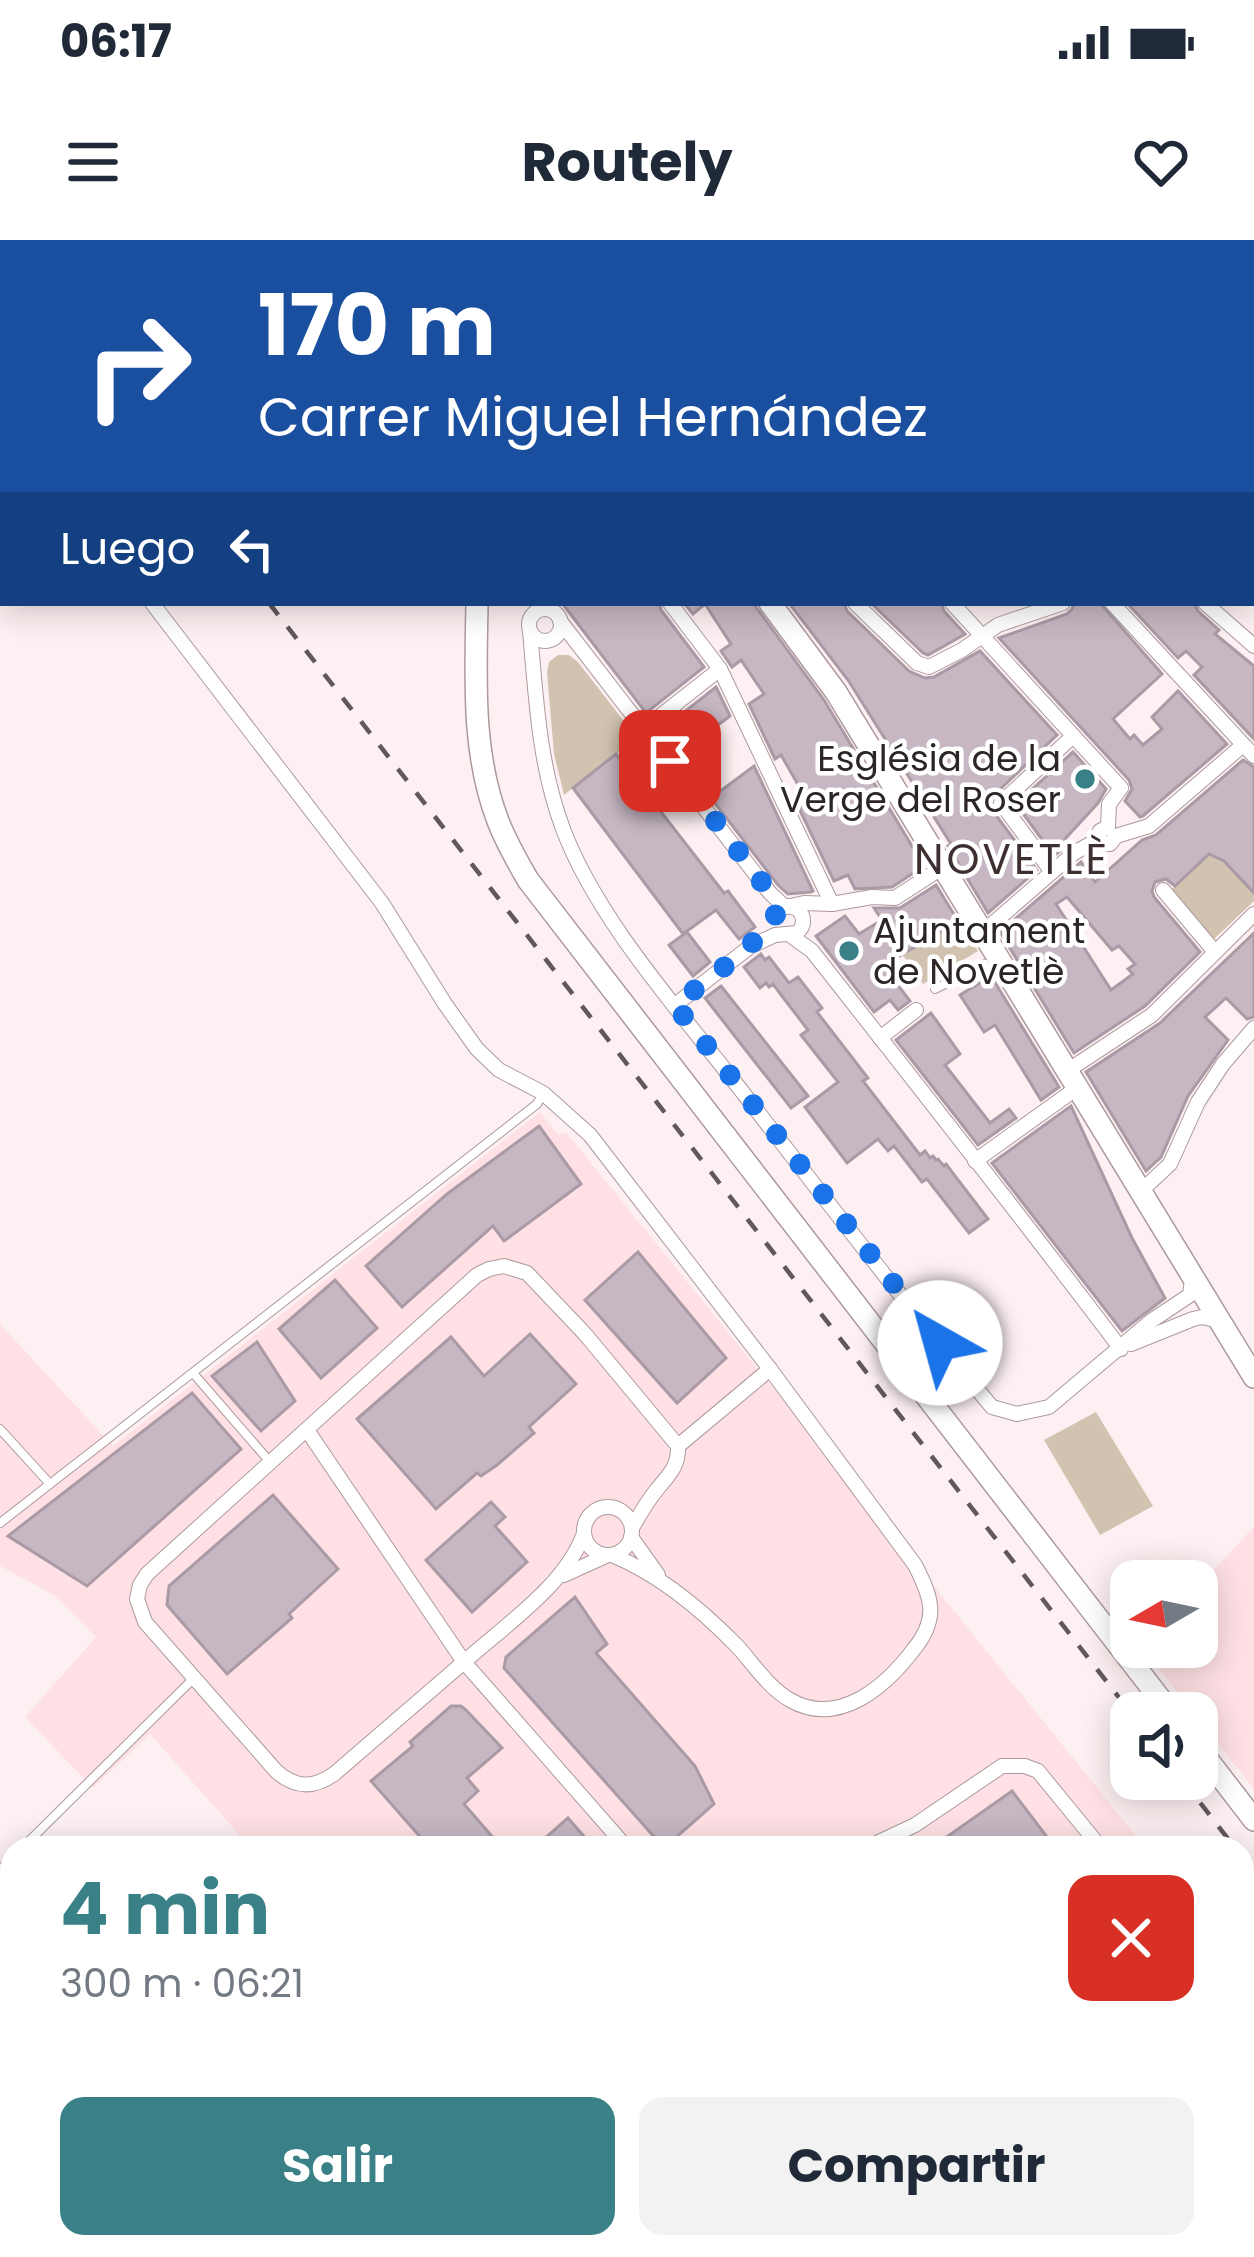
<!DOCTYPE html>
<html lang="es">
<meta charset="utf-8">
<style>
:root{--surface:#fff;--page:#f2f2f3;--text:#1f2937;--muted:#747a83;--accent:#398187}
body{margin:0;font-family:Poppins,sans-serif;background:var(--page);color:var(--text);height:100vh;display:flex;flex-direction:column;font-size:45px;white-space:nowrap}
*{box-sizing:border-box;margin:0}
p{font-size:39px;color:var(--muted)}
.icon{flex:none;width:66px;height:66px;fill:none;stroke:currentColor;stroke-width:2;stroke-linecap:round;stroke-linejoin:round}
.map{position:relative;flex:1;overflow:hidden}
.panel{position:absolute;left:0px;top:1596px;width:1254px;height:423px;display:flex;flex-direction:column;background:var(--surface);border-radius:36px 36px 0 0;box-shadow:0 6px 30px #0003}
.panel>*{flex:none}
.hud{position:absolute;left:0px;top:0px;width:1254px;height:366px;box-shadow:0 6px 30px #0003;background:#1a4fa0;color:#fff;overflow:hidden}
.needle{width:78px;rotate:261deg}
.buttons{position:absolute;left:1110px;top:1320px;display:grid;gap:24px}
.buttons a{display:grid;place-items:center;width:108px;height:108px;border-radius:24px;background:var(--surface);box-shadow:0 6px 30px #0003;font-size:60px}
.pin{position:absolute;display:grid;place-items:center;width:102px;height:102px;color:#fff;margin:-51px;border-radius:24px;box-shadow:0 6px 18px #0006}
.me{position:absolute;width:132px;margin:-66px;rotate:322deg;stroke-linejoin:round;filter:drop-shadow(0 0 9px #0008)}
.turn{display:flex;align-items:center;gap:42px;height:252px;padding:0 60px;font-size:54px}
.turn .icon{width:156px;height:156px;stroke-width:2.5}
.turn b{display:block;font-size:84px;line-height:102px}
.then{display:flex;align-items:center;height:114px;padding:0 60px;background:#0003;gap:24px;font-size:45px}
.round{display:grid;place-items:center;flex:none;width:126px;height:126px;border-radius:24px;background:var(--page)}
.overview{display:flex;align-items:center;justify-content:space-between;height:204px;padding:0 60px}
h1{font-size:72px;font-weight:700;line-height:90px;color:var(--accent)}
.action{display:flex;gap:24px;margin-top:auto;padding:24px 60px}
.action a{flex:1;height:138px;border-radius:24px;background:var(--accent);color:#fff;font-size:48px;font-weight:700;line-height:138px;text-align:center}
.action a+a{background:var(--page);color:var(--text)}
.status{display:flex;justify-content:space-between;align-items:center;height:84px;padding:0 60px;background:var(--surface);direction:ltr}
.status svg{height:33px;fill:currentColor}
header{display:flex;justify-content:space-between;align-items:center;height:156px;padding:0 60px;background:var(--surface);font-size:54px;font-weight:700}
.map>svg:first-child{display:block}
</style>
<div class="status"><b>06:17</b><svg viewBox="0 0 49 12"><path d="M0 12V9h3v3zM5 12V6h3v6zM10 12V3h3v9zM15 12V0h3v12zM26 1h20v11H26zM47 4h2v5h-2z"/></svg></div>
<header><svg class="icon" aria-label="menu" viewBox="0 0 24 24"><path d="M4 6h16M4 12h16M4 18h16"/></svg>Routely<svg class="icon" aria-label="heart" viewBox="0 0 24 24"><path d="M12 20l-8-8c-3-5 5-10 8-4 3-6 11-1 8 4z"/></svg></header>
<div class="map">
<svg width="1254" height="2017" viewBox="0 0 1254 2017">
<rect width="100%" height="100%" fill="#fdf0f2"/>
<g fill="#ffe1e5">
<path d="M540,872L558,895L566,892L1146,1608H251L150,1494L93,1548L25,1477L96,1397L54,1355L0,1326V1084L113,1206Z"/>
<path d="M1254,1287V1549L1197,1477V1473H1194L1142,1407H1197V1347Z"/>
</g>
<g fill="#d2c3b1">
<path d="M558,415H569L578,422L637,498L564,555L554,514L547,433L549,422Z"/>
<path d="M1209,614L1224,621L1254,653V661L1213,700L1171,650Z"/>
<path d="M960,680L978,711L923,744L902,714Z"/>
<path d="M1096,1172L1153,1266L1100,1295L1044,1200Z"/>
</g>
<g fill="#c6b7c3" stroke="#a99aa5" stroke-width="3" fill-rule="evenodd">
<path d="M562,363H659L661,370L704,427L646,473Z"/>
<path d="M684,363H753L824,460L924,626L892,647L855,649L848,635L834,641L795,560L804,555L781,515L775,519L749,464L764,454L741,420L732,427L721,411L731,404L705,364L693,374Z"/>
<path d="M789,363H844L847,371L909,431L925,438L934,437L980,411L1057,495L991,558L992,570L1037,630L988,673L948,606L951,604L848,440Z"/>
<path d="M871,363H941L944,371L965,394L928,415L923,413Z"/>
<path d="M1074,363H1100L1162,434L1113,479L1130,499L1134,495L1143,505L1162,489L1152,477L1178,451L1227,504L1143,576L1140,577L1125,561L1132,549L1129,540L999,398L1067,374L1072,369Z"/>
<path d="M1127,363H1194L1198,371L1219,390L1215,394L1254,426V499L1194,435L1202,427L1186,411L1178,418Z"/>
<path d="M716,447L730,476L678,515L660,491Z"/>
<path d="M1073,512L1106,549L1098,563L1065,599L1068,604L1054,616L1016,564Z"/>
<path d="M616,514L724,653L728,651L755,687L739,699L716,670L683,694L573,548Z"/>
<path d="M1243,520L1254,527V653L1224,621L1209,614L1175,646L1166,639L1155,642L1152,651L1154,657L1200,712L1145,766L1074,813L1000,692L1081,622L1095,642L1142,600L1156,595ZM1067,657L1112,710L1119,706L1135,724L1128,729L1133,734L1111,750L1056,664Z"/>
<path d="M754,526L813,651L811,652L788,654L778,645L711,558Z"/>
<path d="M936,645L958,681L883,726L910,761L898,770L890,760L874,772L816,696L845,676L859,694L882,680L874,668H900Z"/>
<path d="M687,692L710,722L693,736L669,705Z"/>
<path d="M1254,693V777L1247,779L1226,758L1205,777L1228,800L1188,856L1161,917L1146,931L1086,832L1160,783Z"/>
<path d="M761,714L765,720L769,717L789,743L798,737L822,768L817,772L868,838L863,841L920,915L925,911L930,918L933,916L936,920L938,919L944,926L946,924L988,979L969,993L927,939L922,942L894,906L888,911L878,899L847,923L805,867L838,842L801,795L808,790L785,760L773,744L769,747L766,743L760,748L744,727Z"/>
<path d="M991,736L1059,847L1041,860L995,785L984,792L960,755Z"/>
<path d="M721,746L808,856L791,868L705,758Z"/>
<path d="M931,773L960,814L945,825L990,883L1009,869L1016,878L978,905L896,800Z"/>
<path d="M1071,866L1132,998L1165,1058L1122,1091L992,923Z"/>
<path d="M539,886L581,944L504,1001L493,986L402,1067L366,1026L447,954Z"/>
<path d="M638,1012L726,1118L677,1163L585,1060Z"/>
<path d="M335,1040L377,1088L321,1138L279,1089Z"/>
<path d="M530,1094L576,1144L529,1187L534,1193L497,1225L481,1236L477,1233L436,1269L357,1179L451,1097L484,1136Z"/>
<path d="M257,1102L295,1161L261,1191L212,1136Z"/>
<path d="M192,1153L241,1209L87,1346L8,1296Z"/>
<path d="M273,1255L338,1329L289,1374L292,1378L227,1434L167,1365L169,1346Z"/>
<path d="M491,1262L505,1277L495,1286L527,1322L472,1372L426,1320Z"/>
<path d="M575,1357L607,1404L596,1413L695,1526L714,1564L664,1608L504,1428L506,1417Z"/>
<path d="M451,1466H461L466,1470L502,1508L467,1538L478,1551L464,1564L502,1608H430L371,1541L413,1506L410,1502Z"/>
<path d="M1012,1551L1047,1597L1043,1600L1054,1608H931Z"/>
<path d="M568,1578L594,1608H534Z"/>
</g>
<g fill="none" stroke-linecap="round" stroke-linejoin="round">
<g stroke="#ad999c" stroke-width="10">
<g id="lane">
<path d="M1251,248L1254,246"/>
<path d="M935,749L985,724"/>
<path d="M193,1133L270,1222"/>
<path d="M0,1189L50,1244"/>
<path d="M0,1283L537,864L543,853"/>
<path d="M22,1608L193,1439"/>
<path d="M0,1630L12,1618"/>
</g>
</g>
<g stroke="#ad999c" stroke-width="16">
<g id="street">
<path d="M505,0L507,3"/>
<path d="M872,0L874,3"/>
<path d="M0,167L3,170"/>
<path d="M152,363L382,663L445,764L477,809L499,830L543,853L590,895L770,1129"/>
<path d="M670,363L720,429L832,664"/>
<path d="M855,363L917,423L929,427L962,410L998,385L1063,363"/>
<path d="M952,363L1121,548L1109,564L1108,587L1100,591L1099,599L1074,613L983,692"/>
<path d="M1112,363L1254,516"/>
<path d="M1205,363L1254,406"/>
<circle cx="545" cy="385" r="16"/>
<path d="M560,381L770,653L785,667"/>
<path d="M530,391C536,458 539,525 563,589C597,679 678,769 737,845C821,953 904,1063 992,1167L1017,1174L1049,1167L1151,1081L1190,1055L1192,1040"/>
<path d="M645,488L720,429"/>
<path d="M1099,599L1103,603L1110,604L1116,596L1149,586L1243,505"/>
<path d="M1052,632L1001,563L1073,496"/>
<path d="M1163,650L1215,712"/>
<path d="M776,677L782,668L804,663L832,664L872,657L895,658L943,627"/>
<path d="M790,695L812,711C916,843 1020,975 1121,1109"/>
<path d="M675,765L751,706L775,695L797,693C805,686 805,677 798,669L789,666"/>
<path d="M880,798L916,770"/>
<path d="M1067,831L1152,775L1254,674"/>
<path d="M975,921L1077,848"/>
<path d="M1140,952L1170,924L1198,862L1223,824L1254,788"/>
<path d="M1131,1104L1193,1079L1202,1077L1219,1081"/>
<path d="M307,1190L464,1422C505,1385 566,1345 584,1293"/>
<circle cx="608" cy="1291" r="24"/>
<path d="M631,1297L658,1335"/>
<path d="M612,1315C659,1334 703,1371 738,1407C754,1425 769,1448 790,1460C839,1488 886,1446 914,1409C939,1378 932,1358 915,1325L770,1129L678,1206"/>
<path d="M564,1335L608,1315"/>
<path d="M627,1608L464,1422L334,1534C313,1549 295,1548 276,1531L145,1382L137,1359L140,1345L147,1334L477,1035L489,1029L504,1026L527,1033L585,1094L678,1206C679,1228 667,1236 655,1252C646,1263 639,1276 632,1288"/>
<path d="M866,1608L915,1585L1002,1526H1025L1038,1531L1101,1608"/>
<path d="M1242,1790L1254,1807"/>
<path d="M617,2007L624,2017"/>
<path d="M746,2017L759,2007"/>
</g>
</g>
<g stroke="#ad999c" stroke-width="24">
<g id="secondary">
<path d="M431,0L432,3"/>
<path d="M463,0L465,3"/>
<path d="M477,363C476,436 471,511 498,581C506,602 517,621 528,640L1171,1473"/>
<path d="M770,363L836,452L1254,1137"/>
<path d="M1197,1506L1254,1580"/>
<path d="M0,1948L12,1965"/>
<path d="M42,2007L49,2017"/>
</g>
</g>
<use href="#lane" stroke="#fff" stroke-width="8"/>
<use href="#street" stroke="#fff" stroke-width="14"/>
<use href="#secondary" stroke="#fff" stroke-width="21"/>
<g stroke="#605859" stroke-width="4.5" stroke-dasharray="15 15" stroke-linecap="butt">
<path d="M0,10L3,14"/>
<path d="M269,363L1131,1473"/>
<path d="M1182,1539L1235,1608"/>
<path d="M1242,1616L1254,1632"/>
</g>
</g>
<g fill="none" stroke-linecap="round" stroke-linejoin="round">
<path stroke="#1a73e8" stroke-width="21" stroke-dasharray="0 37.8" d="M670,521L770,653L776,665L775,681L755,697L751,706L675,765L940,1103"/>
</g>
<g fill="#398187" stroke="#fff" stroke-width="4.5">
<circle cx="1085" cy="539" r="12"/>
<circle cx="849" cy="711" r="12"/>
</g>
<g text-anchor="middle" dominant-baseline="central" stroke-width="9" stroke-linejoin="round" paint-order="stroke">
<g font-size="36" fill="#2c2526" stroke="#fff" text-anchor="end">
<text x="1061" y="518">Església de la<tspan x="1061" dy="41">Verge del Roser</tspan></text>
<text x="873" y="690" text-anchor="start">Ajuntament<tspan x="873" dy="41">de Novetlè</tspan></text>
</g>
<g font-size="42" letter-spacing="3" fill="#3d2e30" stroke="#fff">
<text x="1012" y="619">NOVETLÈ</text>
</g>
</g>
</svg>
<div class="buttons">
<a><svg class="needle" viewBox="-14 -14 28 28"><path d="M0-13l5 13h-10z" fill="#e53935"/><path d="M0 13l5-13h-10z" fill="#747a83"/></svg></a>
<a><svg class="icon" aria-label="sound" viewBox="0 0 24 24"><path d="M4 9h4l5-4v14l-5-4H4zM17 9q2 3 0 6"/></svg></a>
</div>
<div class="pin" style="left:670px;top:521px;background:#d93025"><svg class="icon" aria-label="arrive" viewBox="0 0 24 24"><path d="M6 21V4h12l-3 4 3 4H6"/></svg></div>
<svg class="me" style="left:940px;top:1103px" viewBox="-20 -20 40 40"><circle r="19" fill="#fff"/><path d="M0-13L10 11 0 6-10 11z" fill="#1a73e8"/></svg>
<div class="hud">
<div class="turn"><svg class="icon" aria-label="right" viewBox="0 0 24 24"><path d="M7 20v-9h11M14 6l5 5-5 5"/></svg><div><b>170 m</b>Carrer Miguel Hernández</div></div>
<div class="then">Luego<svg class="icon" aria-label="left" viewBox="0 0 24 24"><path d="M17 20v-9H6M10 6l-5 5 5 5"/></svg></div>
</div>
<section class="panel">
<div class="overview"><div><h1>4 min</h1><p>300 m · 06:21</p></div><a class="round" style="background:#d93025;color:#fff"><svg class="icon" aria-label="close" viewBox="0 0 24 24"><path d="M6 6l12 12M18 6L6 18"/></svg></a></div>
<div class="action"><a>Salir</a><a>Compartir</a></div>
</section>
</div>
